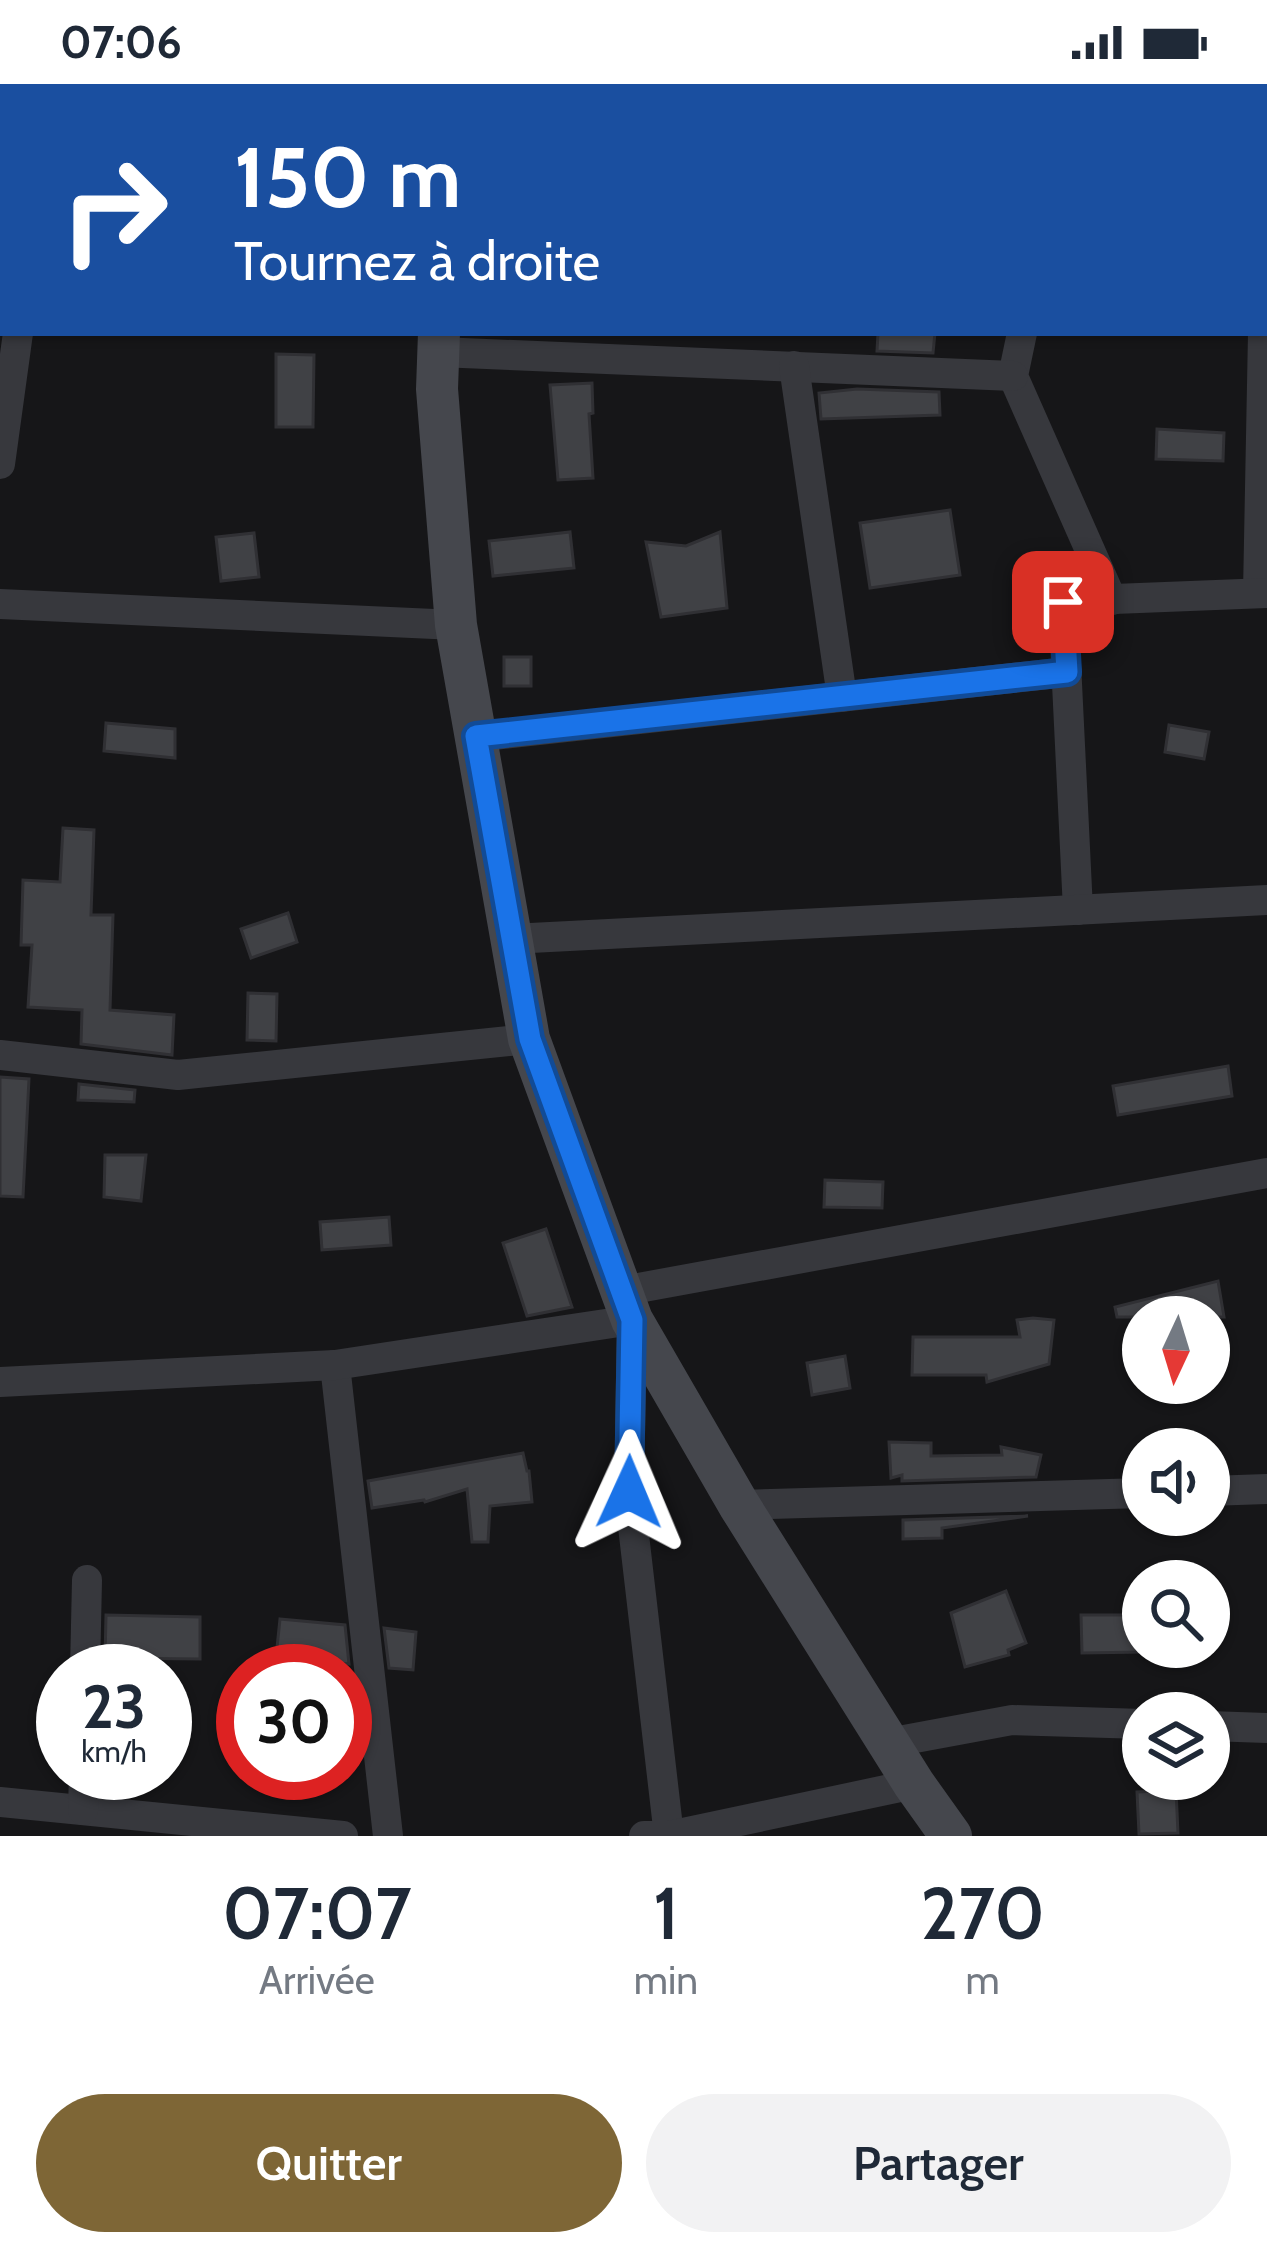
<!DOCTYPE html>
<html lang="fr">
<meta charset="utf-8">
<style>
:root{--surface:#fff;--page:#f2f2f3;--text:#1f2937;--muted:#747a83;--accent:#7e6636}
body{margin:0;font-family:Cabin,sans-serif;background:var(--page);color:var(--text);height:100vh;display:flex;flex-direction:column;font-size:45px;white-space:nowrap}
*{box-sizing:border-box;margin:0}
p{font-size:39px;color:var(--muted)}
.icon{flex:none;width:66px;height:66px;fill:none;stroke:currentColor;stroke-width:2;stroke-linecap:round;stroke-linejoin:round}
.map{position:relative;height:1752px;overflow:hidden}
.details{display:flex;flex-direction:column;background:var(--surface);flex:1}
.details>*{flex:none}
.top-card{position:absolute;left:0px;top:0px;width:1269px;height:252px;box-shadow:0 3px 9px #0004;background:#1a4fa0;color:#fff;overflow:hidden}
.needle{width:78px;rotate:184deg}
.controls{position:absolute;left:1122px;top:1212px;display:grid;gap:24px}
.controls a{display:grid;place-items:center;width:108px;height:108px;border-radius:50%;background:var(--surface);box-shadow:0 3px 9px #0004;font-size:60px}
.speed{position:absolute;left:36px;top:1560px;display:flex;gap:24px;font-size:60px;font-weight:700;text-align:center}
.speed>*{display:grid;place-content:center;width:156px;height:156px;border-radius:50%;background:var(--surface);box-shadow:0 3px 9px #0004;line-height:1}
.speed small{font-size:30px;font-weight:400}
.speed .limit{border:18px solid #d22;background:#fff;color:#111}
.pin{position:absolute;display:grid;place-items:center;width:102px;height:102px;color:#fff;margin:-51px;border-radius:24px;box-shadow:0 6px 18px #0006}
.me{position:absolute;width:132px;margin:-66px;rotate:1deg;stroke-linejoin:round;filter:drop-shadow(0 0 9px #0008)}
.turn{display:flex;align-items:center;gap:42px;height:252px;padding:0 36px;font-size:54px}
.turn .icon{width:156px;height:156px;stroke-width:2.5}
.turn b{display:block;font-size:84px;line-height:102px}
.eta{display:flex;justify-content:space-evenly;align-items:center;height:204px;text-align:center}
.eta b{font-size:72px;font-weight:600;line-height:84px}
.cta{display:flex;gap:24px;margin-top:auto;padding:24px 36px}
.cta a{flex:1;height:138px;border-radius:72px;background:var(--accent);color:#fff;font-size:48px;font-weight:600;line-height:138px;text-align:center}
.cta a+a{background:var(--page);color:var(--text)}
.status{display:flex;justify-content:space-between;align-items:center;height:84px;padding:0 60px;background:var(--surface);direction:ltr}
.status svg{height:33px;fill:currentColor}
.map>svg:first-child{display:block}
</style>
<div class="status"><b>07:06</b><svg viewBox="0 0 49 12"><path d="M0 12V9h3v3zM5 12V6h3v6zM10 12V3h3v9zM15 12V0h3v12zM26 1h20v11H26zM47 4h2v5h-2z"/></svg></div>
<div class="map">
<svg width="1267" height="1752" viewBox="0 0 1267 1752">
<rect width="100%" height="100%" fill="#161618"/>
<g fill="#404145" stroke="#303034" stroke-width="3">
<path d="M878,249H935L933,269L877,267Z"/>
<path d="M276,270L314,271L313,343H276Z"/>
<path d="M592,299L593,329L589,330L593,394L558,396L550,301Z"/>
<path d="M857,305L939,308L940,331L821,335L819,309Z"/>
<path d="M1157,345L1224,349L1223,377L1156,375Z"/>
<path d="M950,426L960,491L870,504L860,439Z"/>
<path d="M570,448L574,484L493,492L489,457Z"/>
<path d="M720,448L727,524L661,533L646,458L686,462Z"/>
<path d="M254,449L259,493L221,497L216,453Z"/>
<rect x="504" y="573" width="27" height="29"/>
<path d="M106,639L175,645V674L104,667Z"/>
<path d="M1169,641L1209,648L1204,675L1165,668Z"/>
<path d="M63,744L94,746L91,831H113L110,926L174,931L172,971L81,960L82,926L28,923L32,861H21L23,796L60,798Z"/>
<path d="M288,829L297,858L251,874L241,845Z"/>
<path d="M248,909L277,910L276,957L247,956Z"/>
<path d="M1228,982L1232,1012L1118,1031L1113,1002Z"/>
<path d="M0,993L29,995L23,1113L0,1112Z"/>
<path d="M79,1000L135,1006L134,1018L78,1016Z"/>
<path d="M105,1071H146L141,1117L104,1113Z"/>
<path d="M825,1096L883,1098L882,1124L824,1123Z"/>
<path d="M389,1133L391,1161L322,1166L320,1138Z"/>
<path d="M546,1145L572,1223L527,1232L503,1159Z"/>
<path d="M1218,1197L1224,1233H1117L1115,1223Z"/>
<path d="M1033,1234L1054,1236L1049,1280L987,1298L986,1291H912L913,1253H1020L1017,1236Z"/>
<path d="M845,1272L850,1304L812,1311L807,1279Z"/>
<path d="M889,1358L931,1359V1372L1002,1371L1001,1363L1041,1371L1036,1393L902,1397V1391L891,1394Z"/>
<path d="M523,1369L527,1387H529L532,1418L490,1422L488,1458H472L467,1405L425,1418L424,1416L372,1424L368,1397Z"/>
<path d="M1028,1432L942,1444V1454L903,1455V1436Z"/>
<path d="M1006,1507L1026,1559L1008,1566L1009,1571L965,1583L951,1529Z"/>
<path d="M106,1531L200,1533V1575L105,1574Z"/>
<path d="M1081,1531H1142L1143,1568L1082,1569Z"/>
<path d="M280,1535L345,1541L349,1580L276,1573Z"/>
<path d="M384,1544L416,1548L413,1586L389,1584Z"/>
<path d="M1176,1706L1178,1749L1139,1750L1137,1708Z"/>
</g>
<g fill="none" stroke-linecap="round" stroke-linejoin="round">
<g stroke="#37383d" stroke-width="30">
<path d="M48,3V0"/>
<path d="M1075,3L1076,0"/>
<path d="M1266,62L1267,6"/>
<path d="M0,224H3"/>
<path d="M1022,249L1013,292L1112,516"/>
<path d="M439,268L1013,292"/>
<path d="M794,282L842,613"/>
<path d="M0,380L18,249"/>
<path d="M1258,509L1263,249"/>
<path d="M0,520L456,541"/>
<path d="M476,653L1067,588"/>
<path d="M1078,826L1063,517L1267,509"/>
<path d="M511,855L1267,816"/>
<path d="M0,971L178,991L529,955"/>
<path d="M622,1207L1267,1089"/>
<path d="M335,1281L388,1752"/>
<path d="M0,1298L335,1281L632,1236L629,1408L669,1752"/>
<path d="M1209,1407L1267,1405"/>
<path d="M739,1421L1143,1409"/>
<path d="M85,1587L87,1496"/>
<path d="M1209,1642L1267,1644"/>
<path d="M888,1659L1012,1636L1143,1640"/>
<path d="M0,1718L343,1752"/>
<path d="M83,1726L84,1689"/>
<path d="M644,1752H669L914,1700"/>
</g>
<g stroke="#45474d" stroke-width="42">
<path d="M438,0V3"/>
<path d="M439,249L437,305L456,541L529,955L632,1236L739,1421L914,1700L951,1752"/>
</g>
</g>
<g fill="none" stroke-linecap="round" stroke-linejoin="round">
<g stroke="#114b97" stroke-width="30">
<path id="route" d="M629,1408L632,1236L530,955L476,652L1067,588L1063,518"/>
</g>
<use href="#route" stroke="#1a73e8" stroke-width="21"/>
</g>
</svg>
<div class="controls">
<a><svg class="needle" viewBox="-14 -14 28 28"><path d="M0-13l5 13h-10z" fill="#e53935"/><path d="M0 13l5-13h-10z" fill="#747a83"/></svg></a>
<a><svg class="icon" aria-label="sound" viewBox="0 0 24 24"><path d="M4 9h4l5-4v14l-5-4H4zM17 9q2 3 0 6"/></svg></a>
<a><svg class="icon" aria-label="search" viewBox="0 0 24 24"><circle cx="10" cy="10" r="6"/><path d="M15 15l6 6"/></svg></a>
<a><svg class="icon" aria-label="layers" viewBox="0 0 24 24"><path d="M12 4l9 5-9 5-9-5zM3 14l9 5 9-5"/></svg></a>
</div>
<div class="speed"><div>23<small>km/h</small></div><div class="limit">30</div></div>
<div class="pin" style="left:1063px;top:518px;background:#d93025"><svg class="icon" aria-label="arrive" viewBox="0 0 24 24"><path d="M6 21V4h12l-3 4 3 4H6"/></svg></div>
<svg class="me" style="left:629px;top:1408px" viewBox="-20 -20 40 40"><path d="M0-17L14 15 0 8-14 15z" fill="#1a73e8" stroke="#fff" stroke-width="4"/></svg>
<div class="top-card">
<div class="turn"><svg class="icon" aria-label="right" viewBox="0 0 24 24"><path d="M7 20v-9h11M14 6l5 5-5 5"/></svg><div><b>150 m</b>Tournez à droite</div></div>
</div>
</div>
<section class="details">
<div class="eta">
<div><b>07:07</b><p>Arrivée</p></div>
<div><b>1</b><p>min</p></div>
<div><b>270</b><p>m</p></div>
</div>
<div class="cta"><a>Quitter</a><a>Partager</a></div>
</section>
